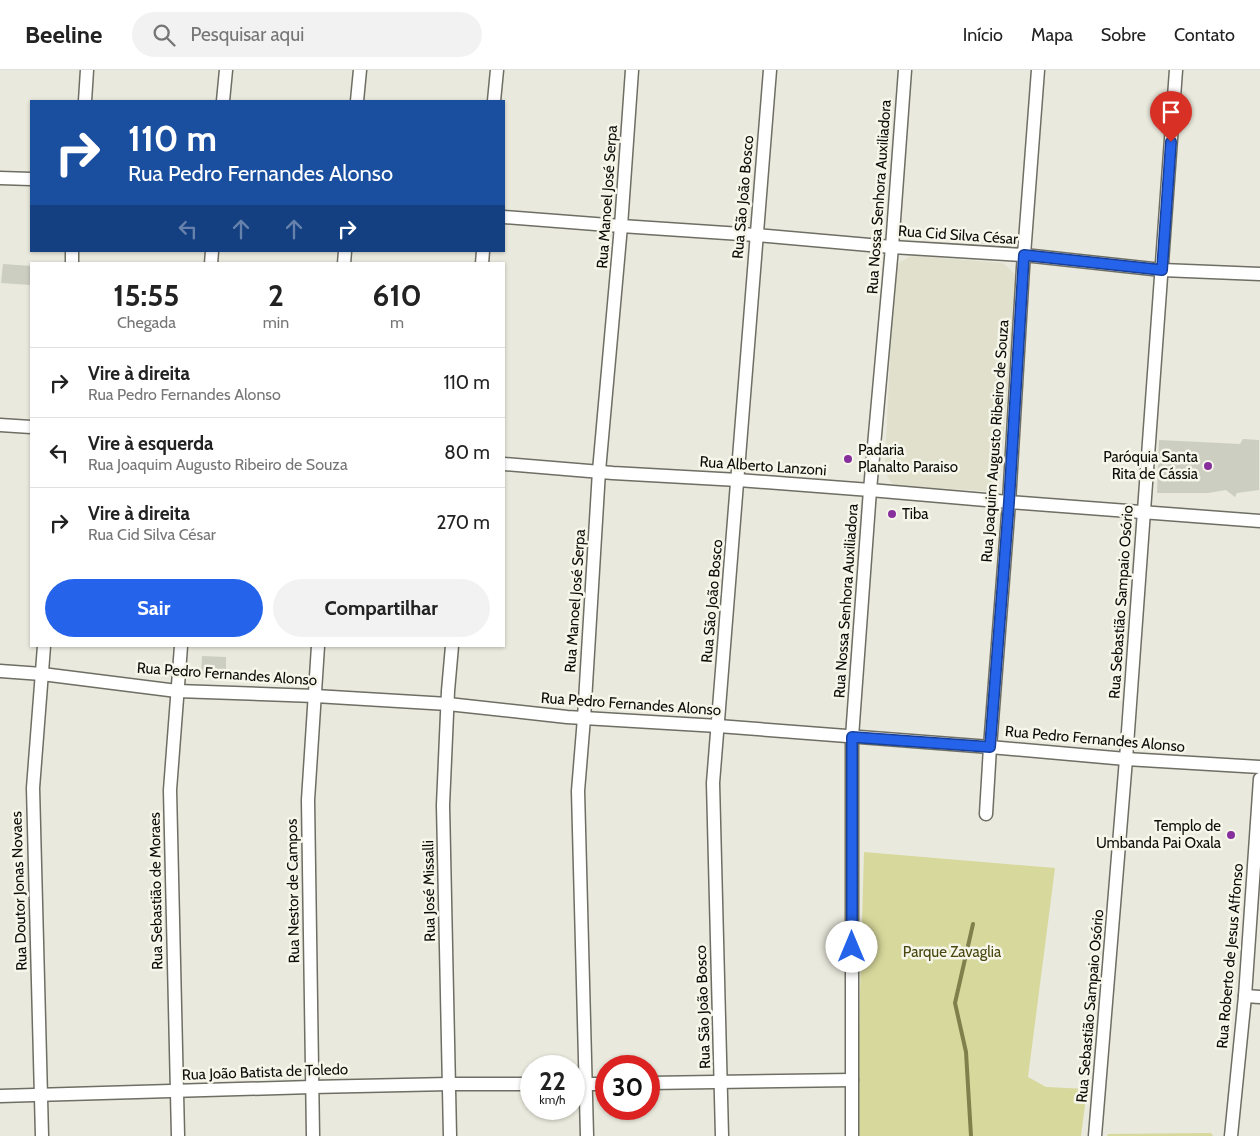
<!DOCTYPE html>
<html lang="pt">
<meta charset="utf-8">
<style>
:root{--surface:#fff;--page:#f2f2f2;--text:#222;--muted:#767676;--line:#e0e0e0;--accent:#2563eb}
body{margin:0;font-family:Cabin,sans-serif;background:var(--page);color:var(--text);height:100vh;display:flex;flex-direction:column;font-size:19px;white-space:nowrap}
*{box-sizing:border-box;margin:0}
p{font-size:16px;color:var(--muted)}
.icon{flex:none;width:28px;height:28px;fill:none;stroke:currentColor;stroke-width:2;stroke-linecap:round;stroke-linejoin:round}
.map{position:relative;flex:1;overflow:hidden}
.sheet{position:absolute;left:30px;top:192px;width:475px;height:385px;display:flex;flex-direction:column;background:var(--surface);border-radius:0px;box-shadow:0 1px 4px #0004}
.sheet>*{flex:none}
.banner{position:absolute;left:30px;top:30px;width:475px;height:152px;border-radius:0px;box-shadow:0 1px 4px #0004;background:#1a4fa0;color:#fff;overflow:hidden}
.speed{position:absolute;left:520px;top:985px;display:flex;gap:10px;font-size:25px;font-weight:700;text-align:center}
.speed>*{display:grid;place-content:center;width:65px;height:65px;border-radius:50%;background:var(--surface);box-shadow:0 1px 4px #0004;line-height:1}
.speed small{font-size:12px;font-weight:400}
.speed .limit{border:8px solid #d22;background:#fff;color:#111}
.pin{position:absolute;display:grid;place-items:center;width:42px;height:42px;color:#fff;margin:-51px -21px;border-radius:50% 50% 50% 0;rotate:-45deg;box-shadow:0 0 5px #0007}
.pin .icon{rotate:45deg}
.me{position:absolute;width:55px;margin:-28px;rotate:0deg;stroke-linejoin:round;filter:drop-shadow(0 0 4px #0008)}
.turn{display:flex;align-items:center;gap:18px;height:105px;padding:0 15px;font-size:22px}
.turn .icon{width:65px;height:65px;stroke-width:2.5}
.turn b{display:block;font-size:35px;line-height:42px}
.lanes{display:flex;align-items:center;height:48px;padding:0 15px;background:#0003;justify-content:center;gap:25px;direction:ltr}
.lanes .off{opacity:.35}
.eta{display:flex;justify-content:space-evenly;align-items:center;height:85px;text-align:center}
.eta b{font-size:30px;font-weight:700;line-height:35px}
.primary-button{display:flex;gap:10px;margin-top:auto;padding:10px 15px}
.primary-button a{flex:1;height:58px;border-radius:30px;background:var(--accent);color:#fff;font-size:20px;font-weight:700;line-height:58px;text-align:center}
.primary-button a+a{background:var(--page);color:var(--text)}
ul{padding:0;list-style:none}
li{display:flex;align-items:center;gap:15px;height:70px;padding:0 15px;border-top:1px solid var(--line)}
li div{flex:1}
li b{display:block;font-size:19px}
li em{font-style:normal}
header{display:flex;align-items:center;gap:30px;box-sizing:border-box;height:70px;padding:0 25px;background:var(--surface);border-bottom:1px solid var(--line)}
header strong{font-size:24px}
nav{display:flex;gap:28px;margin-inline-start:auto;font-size:18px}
.search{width:350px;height:45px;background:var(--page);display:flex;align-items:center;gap:12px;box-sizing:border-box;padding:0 18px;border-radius:28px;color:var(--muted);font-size:19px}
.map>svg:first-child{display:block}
</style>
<header>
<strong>Beeline</strong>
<div class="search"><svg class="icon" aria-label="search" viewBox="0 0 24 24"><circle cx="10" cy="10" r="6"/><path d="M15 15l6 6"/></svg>Pesquisar aqui</div>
<nav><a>Início</a><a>Mapa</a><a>Sobre</a><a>Contato</a></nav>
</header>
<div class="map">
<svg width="1260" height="1066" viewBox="0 0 1260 1066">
<rect width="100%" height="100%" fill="#e9e9dd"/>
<path fill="#e0e0cc" d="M915,186L1003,193L1014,203L1017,210L1000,407L999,413L995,418L986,421L898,416L891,412L886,404L885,395L894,202L897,194L909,187Z"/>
<g fill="#d7d89b">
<path d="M864,782L1055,798L1028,1007L1046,1017L1087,1019L1081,1066H856Z"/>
<path d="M1211,1063L1213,1066H1107L1108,1064Z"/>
</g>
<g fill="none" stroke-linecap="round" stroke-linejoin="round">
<path stroke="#80804d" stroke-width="4" d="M971,1066L966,982L955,933L973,854"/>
</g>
<g fill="#cdcec2">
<path d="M3,194L31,196V215L1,213Z"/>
<path d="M1243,369L1259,370V420L1237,423L1235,427L1226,420L1208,423H1157L1159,370L1240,374Z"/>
<path d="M202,586L226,587V607L201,605Z"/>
</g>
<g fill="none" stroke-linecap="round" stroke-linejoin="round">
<g stroke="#6e6e64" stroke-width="15">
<g id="minor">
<path d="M85,31L87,0"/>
<path d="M223,31L226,0"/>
<path d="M357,31L360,0"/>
<path d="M494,31L497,0"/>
<path d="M0,108L31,109"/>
<path d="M504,147L621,156L756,165L892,177L1024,185L1162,200L1260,204"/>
<path d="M72,194V181"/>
<path d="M211,194L212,181"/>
<path d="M344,194L345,181"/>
<path d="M482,194L483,181"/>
<path d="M0,355L31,357"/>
<path d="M504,394L613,403L738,410L870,420L1009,432L1260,451"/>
<path d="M0,601L42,604L177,621L315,626L448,634L567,647L718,656L990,677L1126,689L1260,697"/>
<path d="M986,744L990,677L1009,432L1023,198L1038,0"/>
<path d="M1245,926L1260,927"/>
<path d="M649,1013L852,1010"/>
<path d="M574,1014H606"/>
<path d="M0,1026L312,1017L449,1014H531"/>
<path d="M42,1066L33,718L44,576"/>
<path d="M178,1066L170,720L181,576"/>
<path d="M313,1066L308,730L318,576"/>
<path d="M450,1066L443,735L448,621L452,576"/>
<path d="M587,1066L578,721L584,648L599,401L621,156L632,0"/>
<path d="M722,1066L713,713L770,0"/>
<path d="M852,1066V667L870,420L892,177L905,0"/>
<path d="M1095,1066L1126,689L1176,0"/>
<path d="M1231,1066L1245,926L1260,709"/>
</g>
</g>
<use href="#minor" stroke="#fff" stroke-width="12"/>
</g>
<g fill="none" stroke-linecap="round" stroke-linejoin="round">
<g stroke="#184099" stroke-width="12">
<path id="route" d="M852,877V667L990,677L1009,432L1024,185L1162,200L1171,72"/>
</g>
<use href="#route" stroke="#2563eb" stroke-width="9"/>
</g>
<g fill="#862f9d" stroke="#f6f6ea" stroke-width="2">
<circle cx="848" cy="389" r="5"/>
<circle cx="1208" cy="396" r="5"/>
<circle cx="892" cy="444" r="5"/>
<circle cx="1231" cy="765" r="5"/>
</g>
<g text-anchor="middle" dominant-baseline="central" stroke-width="5" stroke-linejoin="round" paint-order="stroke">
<g font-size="15" fill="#0c0c08" stroke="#f6f6ea">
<text transform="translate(607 127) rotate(-86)">Rua Manoel José Serpa</text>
<text transform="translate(743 127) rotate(-85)">Rua São João Bosco</text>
<text transform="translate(879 127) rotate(-86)">Rua Nossa Senhora Auxiliadora</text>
<text transform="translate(958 165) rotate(4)">Rua Cid Silva César</text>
<text transform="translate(995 371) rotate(-86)">Rua Joaquim Augusto Ribeiro de Souza</text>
<text transform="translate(763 396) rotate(4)">Rua Alberto Lanzoni</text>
<text transform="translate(575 531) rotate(-86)">Rua Manoel José Serpa</text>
<text transform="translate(712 531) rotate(-85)">Rua São João Bosco</text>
<text transform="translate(846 531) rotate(-86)">Rua Nossa Senhora Auxiliadora</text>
<text transform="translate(1121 532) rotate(-86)">Rua Sebastião Sampaio Osório</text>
<text transform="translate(227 604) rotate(4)">Rua Pedro Fernandes Alonso</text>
<text transform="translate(631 634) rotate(4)">Rua Pedro Fernandes Alonso</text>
<text transform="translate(1095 669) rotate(5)">Rua Pedro Fernandes Alonso</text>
<text transform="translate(19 821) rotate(-92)">Rua Doutor Jonas Novaes</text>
<text transform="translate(156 821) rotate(-91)">Rua Sebastião de Moraes</text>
<text transform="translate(293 821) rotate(-91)">Rua Nestor de Campos</text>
<text transform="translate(429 821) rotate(-91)">Rua José Missalli</text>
<text transform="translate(1230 886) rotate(-85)">Rua Roberto de Jesus Affonso</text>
<text transform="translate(1090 936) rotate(-85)">Rua Sebastião Sampaio Osório</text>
<text transform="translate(703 937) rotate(-92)">Rua São João Bosco</text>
<text transform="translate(265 1002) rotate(-2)">Rua João Batista de Toledo</text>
</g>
<g font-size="15" fill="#0c0c08" stroke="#f6f6ea" text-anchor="start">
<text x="858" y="380">Padaria<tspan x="858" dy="17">Planalto Paraiso</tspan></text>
<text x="1198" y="387" text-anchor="end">Paróquia Santa<tspan x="1198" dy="17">Rita de Cássia</tspan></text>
<text x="902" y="444">Tiba</text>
<text x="1221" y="756" text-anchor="end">Templo de<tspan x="1221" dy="17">Umbanda Pai Oxala</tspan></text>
</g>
<g font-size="15" fill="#494811" stroke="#f6f6ea">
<text x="952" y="882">Parque Zavaglia</text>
</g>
</g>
</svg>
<div class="speed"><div>22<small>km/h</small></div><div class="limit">30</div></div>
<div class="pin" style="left:1171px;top:72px;background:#d93025"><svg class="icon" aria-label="arrive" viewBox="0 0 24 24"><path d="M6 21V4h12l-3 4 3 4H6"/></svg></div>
<svg class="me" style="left:852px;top:877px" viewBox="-20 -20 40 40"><circle r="19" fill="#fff"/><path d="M0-13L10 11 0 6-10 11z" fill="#2563eb"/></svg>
<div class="banner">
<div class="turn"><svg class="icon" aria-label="right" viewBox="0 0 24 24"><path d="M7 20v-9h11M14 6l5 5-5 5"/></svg><div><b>110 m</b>Rua Pedro Fernandes Alonso</div></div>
<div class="lanes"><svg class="icon off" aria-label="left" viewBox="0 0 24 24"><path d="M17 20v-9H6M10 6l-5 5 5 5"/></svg><svg class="icon off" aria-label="ahead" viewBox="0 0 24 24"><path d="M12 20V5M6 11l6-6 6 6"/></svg><svg class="icon off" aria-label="ahead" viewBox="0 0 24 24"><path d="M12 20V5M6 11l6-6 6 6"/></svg><svg class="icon" aria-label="right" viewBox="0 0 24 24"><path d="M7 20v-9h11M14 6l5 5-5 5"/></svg></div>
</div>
<section class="sheet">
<div class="eta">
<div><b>15:55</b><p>Chegada</p></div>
<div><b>2</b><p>min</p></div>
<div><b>610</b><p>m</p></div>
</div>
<ul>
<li><svg class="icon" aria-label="right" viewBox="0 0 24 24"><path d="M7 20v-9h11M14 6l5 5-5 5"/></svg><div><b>Vire à direita</b><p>Rua Pedro Fernandes Alonso</p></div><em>110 m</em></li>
<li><svg class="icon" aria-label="left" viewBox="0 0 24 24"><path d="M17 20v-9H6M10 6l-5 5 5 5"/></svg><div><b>Vire à esquerda</b><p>Rua Joaquim Augusto Ribeiro de Souza</p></div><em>80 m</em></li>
<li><svg class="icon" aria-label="right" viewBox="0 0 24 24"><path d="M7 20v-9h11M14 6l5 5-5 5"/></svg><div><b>Vire à direita</b><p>Rua Cid Silva César</p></div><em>270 m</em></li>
</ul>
<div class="primary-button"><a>Sair</a><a>Compartilhar</a></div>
</section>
</div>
